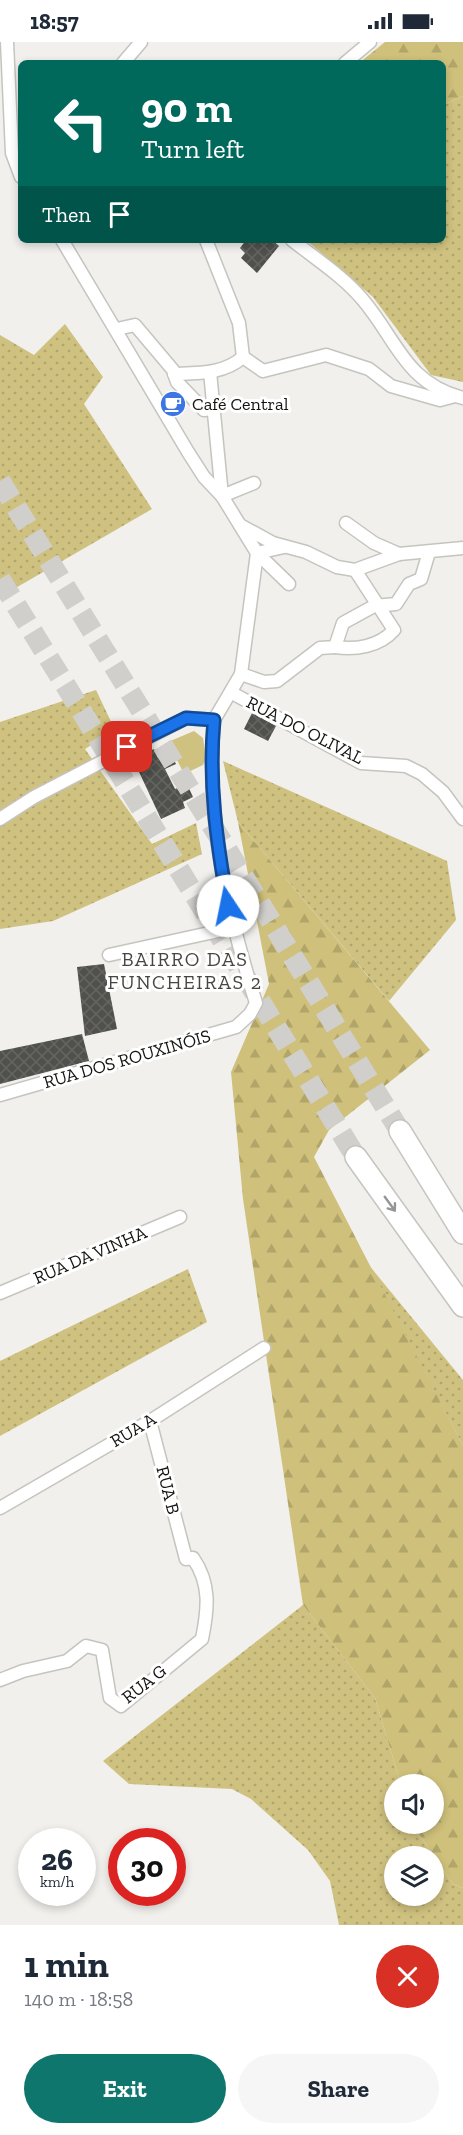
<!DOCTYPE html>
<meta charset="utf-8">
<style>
:root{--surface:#fff;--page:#f6f6f7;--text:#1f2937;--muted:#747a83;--accent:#0f766e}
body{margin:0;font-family:"Zilla Slab",serif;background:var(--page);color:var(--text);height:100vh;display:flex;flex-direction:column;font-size:22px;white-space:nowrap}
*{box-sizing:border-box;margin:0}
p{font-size:20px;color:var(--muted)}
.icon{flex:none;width:33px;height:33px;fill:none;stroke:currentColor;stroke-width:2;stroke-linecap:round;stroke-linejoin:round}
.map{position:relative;height:1883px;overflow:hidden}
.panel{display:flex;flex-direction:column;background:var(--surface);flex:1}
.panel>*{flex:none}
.banner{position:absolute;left:18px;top:18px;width:428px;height:183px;border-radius:9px;box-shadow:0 3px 9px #0003;background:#00695c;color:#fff;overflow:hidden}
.controls{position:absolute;left:384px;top:1732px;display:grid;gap:12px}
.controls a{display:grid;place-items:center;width:60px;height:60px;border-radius:50%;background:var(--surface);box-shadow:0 3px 9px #0003;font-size:30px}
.speed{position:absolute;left:18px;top:1786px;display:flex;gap:12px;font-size:30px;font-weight:700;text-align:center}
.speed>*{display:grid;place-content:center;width:78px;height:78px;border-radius:50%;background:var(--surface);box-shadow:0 3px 9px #0003;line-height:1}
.speed small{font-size:15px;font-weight:400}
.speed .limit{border:9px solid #d22;background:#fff;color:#111}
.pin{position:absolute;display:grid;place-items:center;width:51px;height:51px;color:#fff;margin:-26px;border-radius:12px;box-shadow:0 3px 9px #0006}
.me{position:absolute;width:66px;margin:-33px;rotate:349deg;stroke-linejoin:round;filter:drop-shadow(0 0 4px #0008)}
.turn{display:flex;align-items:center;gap:21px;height:126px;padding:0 24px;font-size:27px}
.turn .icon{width:78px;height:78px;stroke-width:2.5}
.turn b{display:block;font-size:42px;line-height:51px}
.then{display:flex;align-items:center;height:57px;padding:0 24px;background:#0003;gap:12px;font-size:22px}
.round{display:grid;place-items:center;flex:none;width:63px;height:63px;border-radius:32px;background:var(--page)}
.summary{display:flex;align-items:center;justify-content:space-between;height:102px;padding:0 24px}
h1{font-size:36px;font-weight:700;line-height:45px}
.button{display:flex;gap:12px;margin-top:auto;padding:12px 24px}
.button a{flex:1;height:69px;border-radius:36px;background:var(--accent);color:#fff;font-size:24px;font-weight:700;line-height:69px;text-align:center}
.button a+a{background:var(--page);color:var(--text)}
.status{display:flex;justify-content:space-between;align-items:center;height:42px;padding:0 30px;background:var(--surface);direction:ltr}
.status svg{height:16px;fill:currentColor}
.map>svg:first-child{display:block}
</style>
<div class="status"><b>18:57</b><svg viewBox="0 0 49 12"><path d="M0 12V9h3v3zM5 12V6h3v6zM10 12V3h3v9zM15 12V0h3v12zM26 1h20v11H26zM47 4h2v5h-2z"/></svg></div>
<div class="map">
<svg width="463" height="1883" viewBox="0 0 463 1883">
<defs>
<pattern id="grass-dots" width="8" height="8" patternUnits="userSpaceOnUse" patternTransform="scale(1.5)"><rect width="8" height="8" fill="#cfc17f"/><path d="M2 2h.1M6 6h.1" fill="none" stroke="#b1a56d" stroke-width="1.8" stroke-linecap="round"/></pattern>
<pattern id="forest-firs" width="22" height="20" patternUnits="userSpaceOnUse" patternTransform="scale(1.5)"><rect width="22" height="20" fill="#cfc17b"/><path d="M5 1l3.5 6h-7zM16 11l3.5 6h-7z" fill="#b1a569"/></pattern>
<pattern id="building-cross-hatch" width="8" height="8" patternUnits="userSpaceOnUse" patternTransform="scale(1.5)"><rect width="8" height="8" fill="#50504c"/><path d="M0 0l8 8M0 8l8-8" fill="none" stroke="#656562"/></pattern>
</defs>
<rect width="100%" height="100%" fill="#f1f0ec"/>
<g fill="url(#grass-dots)" fill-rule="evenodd">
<path d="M463,54V340L431,333L373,255L306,198H442L443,63Z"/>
<path d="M65,282L103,335L84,362L152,467L0,555V293L34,313Z"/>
<path d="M96,648L115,688L85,707L152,802L196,781L202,812L53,879L0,887V680Z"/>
<path d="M223,719L447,819L456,878L389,959L238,780Z"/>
<path d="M368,1222L463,1338V1404Z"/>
<path d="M188,1227L207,1280L0,1394V1319Z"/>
<path d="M303,1563L375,1656L401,1743H394V1782H412L453,1842L463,1846V1883H339L330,1839L308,1808L251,1757L232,1747L129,1742L103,1719ZM394,1815H434V1854H394Z"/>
</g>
<g fill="url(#forest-firs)">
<path d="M385,0H463V54L443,63L442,21H359Z"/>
<path d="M238,780L430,1008L329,1088L314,1115L463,1404V1846L453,1842L412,1782H434V1743H401L375,1656L303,1563L243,1157L231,1030L269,942Z"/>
</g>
<path fill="#cfc17f" d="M194,689L203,696L206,715L203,723L184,732L168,700Z"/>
<g fill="url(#building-cross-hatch)">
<path d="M246,198H272L279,204L257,231L241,216L245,211L240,206Z"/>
<path d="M252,671L276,684L268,699L244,687Z"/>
<path d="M154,707L158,716L170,710L176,722L165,727L175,747L187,742L193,755L183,760L185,766L161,777L133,717Z"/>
<path d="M104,922L117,987L85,994L77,925Z"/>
<path d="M82,992L89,1019L0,1042V1009Z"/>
</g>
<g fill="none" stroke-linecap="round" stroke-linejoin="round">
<g stroke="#d0cfcb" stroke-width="21" stroke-dasharray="21 10" stroke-linecap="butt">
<path d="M0,439L400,1089"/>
<path d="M0,537L356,1115"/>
</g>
<g stroke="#c5c4bf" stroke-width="15">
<g id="street">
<path d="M7,0L12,111L21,135"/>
<path d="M123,21L141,0"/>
<path d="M345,21L370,0"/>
<path d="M62,198L188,410L204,435L222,454L257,511L289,542"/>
<path d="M292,198C316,217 344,235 363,258C397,298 405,341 463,356"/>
<path d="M117,287L135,283L173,328L177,340L204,368L212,367"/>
<path d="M243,315L263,329L326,313L369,327L391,344L440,358L455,354"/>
<path d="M210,330L222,454"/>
<path d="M174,332C199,331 224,332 243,315L239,281L206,198"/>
<path d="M222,454L254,441"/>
<path d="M346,481L374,501L399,512"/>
<path d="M240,483L273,501L306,510L337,525L355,528L399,512L463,506"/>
<path d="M335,605C355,608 379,605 394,588L355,528"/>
<path d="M241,632L264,640L277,639L320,606L335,605L343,581L374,564L396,562L409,542L421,537L429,510"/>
<path d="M232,651L361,721L406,724L422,732L443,750L463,777"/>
<path d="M214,678L241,632L257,511L284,505"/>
<path d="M0,777L34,755L186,676L214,678"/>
<path d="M109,913L232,886"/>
<path d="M0,1053L236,985L250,972L256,961C227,869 205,775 214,678"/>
<path d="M0,1251L180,1175"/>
<path d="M0,1466L150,1379L264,1306"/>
<path d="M0,1638L23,1629L67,1619L86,1604L102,1608L110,1656L121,1664L202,1597C208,1567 211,1542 193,1516L186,1517L150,1379"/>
</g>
</g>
<g stroke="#c5c4bf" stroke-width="24">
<g id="highway">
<path d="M400,1089L463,1191"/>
<path d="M356,1115L463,1264"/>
</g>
</g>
<use href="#street" stroke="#fff" stroke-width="12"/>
<use href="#highway" stroke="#fff" stroke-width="21"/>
</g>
<defs><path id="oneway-shaft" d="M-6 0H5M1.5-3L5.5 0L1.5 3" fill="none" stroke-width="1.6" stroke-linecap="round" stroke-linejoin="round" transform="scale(1.5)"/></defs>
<use stroke="#959594" href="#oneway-shaft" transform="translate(390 1162) rotate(54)"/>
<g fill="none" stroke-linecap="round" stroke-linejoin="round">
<g stroke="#114b97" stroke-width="15">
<path id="route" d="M127,705L186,676L214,678C208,740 217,802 228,864"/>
</g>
<use href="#route" stroke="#1a73e8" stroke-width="10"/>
</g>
<defs>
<g id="cafe-disc" transform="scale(1.35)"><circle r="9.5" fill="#3e75e5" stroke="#fff"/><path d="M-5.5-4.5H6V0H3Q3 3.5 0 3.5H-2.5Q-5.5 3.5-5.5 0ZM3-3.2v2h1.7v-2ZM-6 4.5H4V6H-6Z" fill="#fff"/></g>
</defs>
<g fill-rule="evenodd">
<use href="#cafe-disc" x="173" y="362"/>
</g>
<g text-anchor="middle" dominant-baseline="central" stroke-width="6" stroke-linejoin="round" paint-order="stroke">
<g font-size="18" fill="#131311" stroke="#fff" text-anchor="start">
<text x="192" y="362">Café Central</text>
</g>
<g font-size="18" fill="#131311" stroke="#fff">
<text transform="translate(305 688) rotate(27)">RUA DO OLIVAL</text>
<text transform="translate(127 1017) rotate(-16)">RUA DOS ROUXINÓIS</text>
<text transform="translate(90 1213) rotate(-23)">RUA DA VINHA</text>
<text transform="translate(133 1388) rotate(-31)">RUA A</text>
<text transform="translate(168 1448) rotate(76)">RUA B</text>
<text transform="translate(144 1642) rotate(-38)">RUA G</text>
</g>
<g font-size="20" letter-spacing="1.5" fill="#474642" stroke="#fff">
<text x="185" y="917">BAIRRO DAS<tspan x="185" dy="23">FUNCHEIRAS 2</tspan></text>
</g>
</g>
</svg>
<div class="controls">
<a><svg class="icon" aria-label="sound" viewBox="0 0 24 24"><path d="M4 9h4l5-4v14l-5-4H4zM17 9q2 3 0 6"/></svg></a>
<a><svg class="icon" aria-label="layers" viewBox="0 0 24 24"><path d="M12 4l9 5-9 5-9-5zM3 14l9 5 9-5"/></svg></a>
</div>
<div class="speed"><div>26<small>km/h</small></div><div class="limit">30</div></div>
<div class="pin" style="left:127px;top:705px;background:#d93025"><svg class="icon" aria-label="arrive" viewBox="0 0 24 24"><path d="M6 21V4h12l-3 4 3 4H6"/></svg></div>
<svg class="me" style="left:228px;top:864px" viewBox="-20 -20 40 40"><circle r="19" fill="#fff"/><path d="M0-13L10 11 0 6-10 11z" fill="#1a73e8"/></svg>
<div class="banner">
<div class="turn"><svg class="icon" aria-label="left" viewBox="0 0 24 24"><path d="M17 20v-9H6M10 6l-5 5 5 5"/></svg><div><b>90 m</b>Turn left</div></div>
<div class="then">Then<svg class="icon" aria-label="arrive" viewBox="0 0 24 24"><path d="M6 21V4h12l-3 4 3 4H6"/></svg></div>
</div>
</div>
<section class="panel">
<div class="summary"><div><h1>1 min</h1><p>140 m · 18:58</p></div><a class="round" style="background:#d93025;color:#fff"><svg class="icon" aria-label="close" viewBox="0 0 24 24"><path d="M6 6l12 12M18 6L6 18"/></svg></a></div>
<div class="button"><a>Exit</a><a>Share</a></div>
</section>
